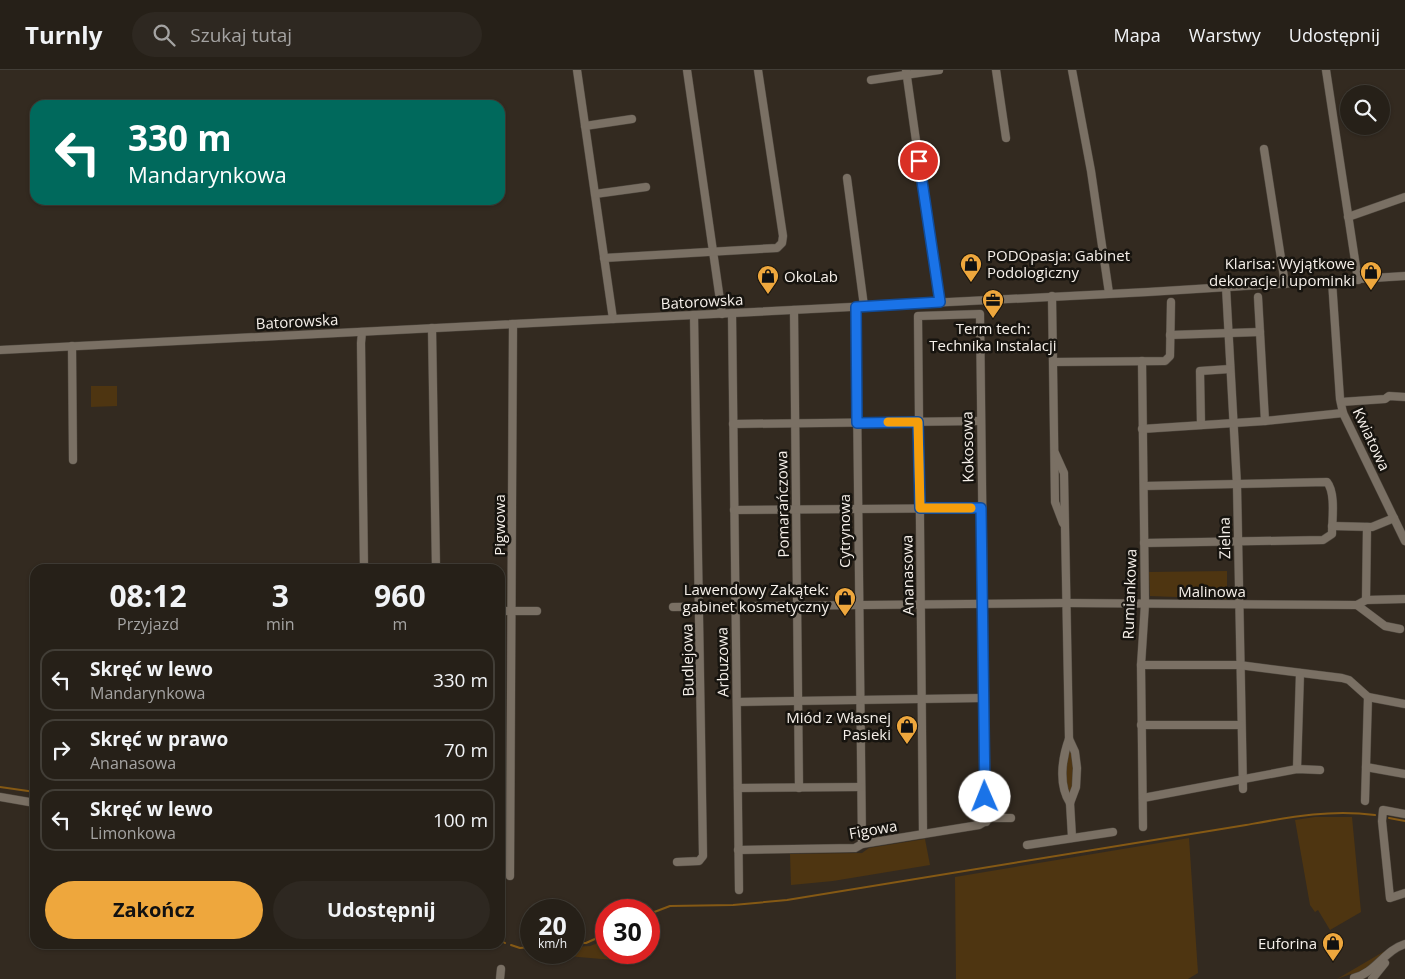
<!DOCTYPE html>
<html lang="pl">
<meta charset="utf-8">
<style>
:root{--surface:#262018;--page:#2e2821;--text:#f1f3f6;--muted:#a4a3a2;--line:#423e37;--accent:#eea73d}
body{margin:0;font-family:"Open Sans",sans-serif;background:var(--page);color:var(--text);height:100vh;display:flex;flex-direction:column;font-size:19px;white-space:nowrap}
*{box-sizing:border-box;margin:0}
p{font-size:16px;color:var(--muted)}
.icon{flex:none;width:28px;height:28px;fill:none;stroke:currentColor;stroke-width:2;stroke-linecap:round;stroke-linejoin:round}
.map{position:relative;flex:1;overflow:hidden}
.details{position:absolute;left:30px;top:494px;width:475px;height:385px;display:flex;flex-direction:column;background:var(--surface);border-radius:15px;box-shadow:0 1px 4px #0004,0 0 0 1px var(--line)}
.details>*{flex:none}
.guide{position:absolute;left:30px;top:30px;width:475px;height:105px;border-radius:15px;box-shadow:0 1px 4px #0004,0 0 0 1px var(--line);background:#00695c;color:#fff;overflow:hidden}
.fabs{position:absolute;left:1340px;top:15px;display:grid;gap:10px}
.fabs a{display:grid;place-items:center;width:50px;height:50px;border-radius:50%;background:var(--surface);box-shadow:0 1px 4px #0004,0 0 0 1px var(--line);font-size:25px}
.speed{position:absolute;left:520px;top:829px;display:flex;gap:10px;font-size:25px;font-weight:700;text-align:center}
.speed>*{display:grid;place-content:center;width:65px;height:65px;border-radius:50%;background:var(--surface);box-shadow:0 1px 4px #0004,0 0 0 1px var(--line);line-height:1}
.speed small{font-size:12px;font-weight:400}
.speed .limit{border:8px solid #d22;background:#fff;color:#111}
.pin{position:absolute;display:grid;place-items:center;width:42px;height:42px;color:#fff;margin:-21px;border:2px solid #fff;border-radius:50%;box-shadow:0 1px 5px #0007}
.me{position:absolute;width:55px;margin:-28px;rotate:359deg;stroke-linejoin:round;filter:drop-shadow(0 0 4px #0008)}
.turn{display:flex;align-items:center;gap:18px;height:105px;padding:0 15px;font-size:22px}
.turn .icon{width:65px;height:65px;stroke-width:2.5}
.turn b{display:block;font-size:35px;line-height:42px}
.eta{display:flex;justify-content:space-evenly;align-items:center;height:85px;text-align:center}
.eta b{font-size:30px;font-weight:700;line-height:35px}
.cta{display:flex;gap:10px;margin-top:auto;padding:10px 15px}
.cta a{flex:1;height:58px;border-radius:30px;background:var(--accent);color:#111;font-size:20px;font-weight:700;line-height:58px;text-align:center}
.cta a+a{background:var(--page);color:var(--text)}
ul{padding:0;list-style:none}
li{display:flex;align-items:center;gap:15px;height:62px;margin:0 10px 8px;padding:0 5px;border:2px solid var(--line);border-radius:15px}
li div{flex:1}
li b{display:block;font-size:19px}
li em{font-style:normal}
header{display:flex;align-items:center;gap:30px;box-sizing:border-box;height:70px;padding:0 25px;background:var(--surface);border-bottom:1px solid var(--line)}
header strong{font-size:24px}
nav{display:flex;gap:28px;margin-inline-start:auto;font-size:18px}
.search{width:350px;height:45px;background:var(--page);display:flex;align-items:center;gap:12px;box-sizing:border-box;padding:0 18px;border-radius:28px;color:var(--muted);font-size:19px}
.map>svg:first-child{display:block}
</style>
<header>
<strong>Turnly</strong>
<div class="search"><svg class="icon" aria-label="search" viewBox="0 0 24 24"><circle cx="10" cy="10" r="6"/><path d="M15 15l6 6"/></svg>Szukaj tutaj</div>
<nav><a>Mapa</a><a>Warstwy</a><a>Udostępnij</a></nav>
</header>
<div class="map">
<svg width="1405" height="909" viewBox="0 0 1405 909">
<rect width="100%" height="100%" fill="#332a20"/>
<g fill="#4e3511">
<path d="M91,316H117V336L91,337Z"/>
<path d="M1227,501V529L1150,526L1149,502Z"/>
<path d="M1069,676C1076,693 1075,710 1070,728L1066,724L1065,687Z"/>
<path d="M1315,747H1352L1361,842L1330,860L1318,840L1315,842L1310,835L1295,750Z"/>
<path d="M1189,768L1198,903L1188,909H956L955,807Z"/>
<path d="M925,769L930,795L833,811L791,815L790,784L862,783L869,778Z"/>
<path d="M606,870V882L626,883L625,891L567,886V883L574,882V877L590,876Z"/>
<path d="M1395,875L1360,904H1351L1337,909Z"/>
</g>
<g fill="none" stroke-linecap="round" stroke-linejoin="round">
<g stroke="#855914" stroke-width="2">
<path d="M0,717L35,722"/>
<path d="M1389,748L1405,751"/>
<path d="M649,844L670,836L733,835L787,830L1246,755C1290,747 1330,739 1375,745"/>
<path d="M500,870L505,873"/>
<path d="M574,873H586L606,864"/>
<path d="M511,875L520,878L531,877"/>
</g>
<g stroke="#4f483f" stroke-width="9">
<g id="minor">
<path d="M577,0L613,249"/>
<path d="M687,0L722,244"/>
<path d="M906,0L939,233"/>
<path d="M996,0L1006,68"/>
<path d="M1072,0L1091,101L1109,223"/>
<path d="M1326,0L1358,210"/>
<path d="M871,10L939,0"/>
<path d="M585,56L632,49"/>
<path d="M1264,79L1285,214"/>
<path d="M847,108L864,236"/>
<path d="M595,124L646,117"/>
<path d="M1348,147L1405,127"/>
<path d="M604,188L777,178L782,173L783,166L758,0"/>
<path d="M1332,211L1340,329L1343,343L1405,471"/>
<path d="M1226,217L1237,415L1243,719"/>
<path d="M1052,226L1055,432L1063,453"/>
<path d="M1258,227L1265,351"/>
<path d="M856,237L862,774"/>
<path d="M794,240L799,718"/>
<path d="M732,243L739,820"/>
<path d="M432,258L436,499"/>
<path d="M362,262L361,273L364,499"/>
<path d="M1170,265L1260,262"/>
<path d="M72,276L73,390"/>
<path d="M0,280L1148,222L1405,206"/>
<path d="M1142,291L1145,534L1141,595L1143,757"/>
<path d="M1054,292L1165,291L1170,286L1171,232"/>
<path d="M1341,332L1385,329L1389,326L1405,327"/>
<path d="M733,354L980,351"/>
<path d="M1201,355L1200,301L1230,299"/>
<path d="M1142,359L1265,351L1343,343"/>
<path d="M1055,383L1064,403L1069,669C1062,688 1058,715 1070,733"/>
<path d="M1144,416L1327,412C1336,423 1332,450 1332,464L1323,470L1144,473"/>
<path d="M734,440L981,438"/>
<path d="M1332,456L1372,457L1394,448"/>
<path d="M1366,530L1367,457"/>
<path d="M1357,535L1385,556L1400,559"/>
<path d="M673,537L1067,533L1357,535L1366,530L1405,529"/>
<path d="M500,541H537"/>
<path d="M1141,595H1239L1342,608L1349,610L1368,627L1405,634"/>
<path d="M737,632L983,628"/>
<path d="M1141,655H1240"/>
<path d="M1069,669L1075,682L1077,698L1076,717L1070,733L1072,767"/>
<path d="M1366,697L1405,704"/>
<path d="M1297,699L1300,603"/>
<path d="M738,718L861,717"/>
<path d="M0,727L35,733"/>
<path d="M1143,728L1297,699L1320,700"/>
<path d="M1365,731L1368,627"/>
<path d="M1405,744L1383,740L1382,751L1390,828L1405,823"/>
<path d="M923,764L918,246L980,244L986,752"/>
<path d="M1027,775L1113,762"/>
<path d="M738,780L855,778L862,774L979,755L991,748H1011"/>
<path d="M677,792L699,791L703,786L694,245"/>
<path d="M510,806L513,254"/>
<path d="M1354,908C1375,903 1385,880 1405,874"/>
<path d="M500,909L501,899"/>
<path d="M1372,909L1385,893"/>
</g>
</g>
<use href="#minor" stroke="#7a7064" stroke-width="8"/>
</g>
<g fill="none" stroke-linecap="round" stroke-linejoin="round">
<g stroke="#114b97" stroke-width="12">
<path id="route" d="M919,91L940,232L856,237L857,353L918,352L920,438H981L985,727"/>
</g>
<use href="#route" stroke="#1a73e8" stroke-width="9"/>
<path stroke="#f59e0b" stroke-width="9" d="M888,352H918L920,438H971"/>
</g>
<defs>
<g id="shop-pin" transform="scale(1.125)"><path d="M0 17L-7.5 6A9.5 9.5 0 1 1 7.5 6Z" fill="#eea73d" stroke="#17140f"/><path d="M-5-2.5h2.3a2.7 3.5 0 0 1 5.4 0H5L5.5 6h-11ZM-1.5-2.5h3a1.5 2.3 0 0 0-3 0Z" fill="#111"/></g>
<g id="office-pin" transform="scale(1.125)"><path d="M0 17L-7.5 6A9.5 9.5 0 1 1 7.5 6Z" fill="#eea73d" stroke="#17140f"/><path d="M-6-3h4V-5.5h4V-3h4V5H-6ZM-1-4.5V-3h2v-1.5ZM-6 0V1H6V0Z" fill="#111"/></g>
</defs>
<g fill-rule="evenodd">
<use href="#shop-pin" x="971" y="194"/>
<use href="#shop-pin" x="1371" y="202"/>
<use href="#shop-pin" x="768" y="206"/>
<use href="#office-pin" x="993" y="230"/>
<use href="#shop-pin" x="845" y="528"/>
<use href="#shop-pin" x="907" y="656"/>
<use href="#shop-pin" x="1333" y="873"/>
</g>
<g text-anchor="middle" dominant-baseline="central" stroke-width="5" stroke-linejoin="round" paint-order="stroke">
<g font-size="15" fill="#f6f0ea" stroke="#17140f" text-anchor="end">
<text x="987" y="185" text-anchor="start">PODOpasja: Gabinet<tspan x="987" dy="17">Podologiczny</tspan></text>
<text x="1355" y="193">Klarisa: Wyjątkowe<tspan x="1355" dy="17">dekoracje i upominki</tspan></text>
<text x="784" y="206" text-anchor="start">OkoLab</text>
<text x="993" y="258" text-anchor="middle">Term tech:<tspan x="993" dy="17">Technika Instalacji</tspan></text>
<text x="829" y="519">Lawendowy Zakątek:<tspan x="829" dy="17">gabinet kosmetyczny</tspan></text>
<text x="891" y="647">Miód z Własnej<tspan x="891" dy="17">Pasieki</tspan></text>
<text x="1317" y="873">Euforina</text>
</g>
<g font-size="15" fill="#f6f0ea" stroke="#17140f">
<text transform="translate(702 231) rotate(-3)">Batorowska</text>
<text transform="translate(297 251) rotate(-3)">Batorowska</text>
<text transform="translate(1372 369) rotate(65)">Kwiatowa</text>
<text transform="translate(967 377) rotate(-91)">Kokosowa</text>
<text transform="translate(782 434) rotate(-91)">Pomarańczowa</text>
<text transform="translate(499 455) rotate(-90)">Pigwowa</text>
<text transform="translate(844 461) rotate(-90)">Cytrynowa</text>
<text transform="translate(1224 468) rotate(-91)">Zielna</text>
<text transform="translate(907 505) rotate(-91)">Ananasowa</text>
<text x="1212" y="521">Malinowa</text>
<text transform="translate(1129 524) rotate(-88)">Rumiankowa</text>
<text transform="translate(687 590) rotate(-91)">Budlejowa</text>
<text transform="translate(722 592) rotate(-91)">Arbuzowa</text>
<text transform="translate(873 759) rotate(-10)">Figowa</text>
</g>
</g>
</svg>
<div class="fabs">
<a><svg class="icon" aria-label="search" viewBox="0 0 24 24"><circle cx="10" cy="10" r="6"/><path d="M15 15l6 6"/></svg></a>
</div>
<div class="speed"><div>20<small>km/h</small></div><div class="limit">30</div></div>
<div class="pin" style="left:919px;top:91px;background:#d93025"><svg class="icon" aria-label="arrive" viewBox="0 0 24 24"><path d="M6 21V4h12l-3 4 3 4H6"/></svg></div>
<svg class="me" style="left:985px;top:727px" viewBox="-20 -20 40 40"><circle r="19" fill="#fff"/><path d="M0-13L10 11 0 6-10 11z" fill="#1a73e8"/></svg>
<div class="guide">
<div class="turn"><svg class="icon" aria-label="left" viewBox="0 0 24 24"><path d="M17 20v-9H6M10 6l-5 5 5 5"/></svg><div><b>330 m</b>Mandarynkowa</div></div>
</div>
<section class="details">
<div class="eta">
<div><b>08:12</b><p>Przyjazd</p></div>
<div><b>3</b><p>min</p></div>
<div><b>960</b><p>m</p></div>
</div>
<ul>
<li><svg class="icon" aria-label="left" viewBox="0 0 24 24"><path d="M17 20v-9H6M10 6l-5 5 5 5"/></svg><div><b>Skręć w lewo</b><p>Mandarynkowa</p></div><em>330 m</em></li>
<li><svg class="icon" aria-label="right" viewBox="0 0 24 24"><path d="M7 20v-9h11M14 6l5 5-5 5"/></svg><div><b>Skręć w prawo</b><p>Ananasowa</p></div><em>70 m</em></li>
<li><svg class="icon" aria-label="left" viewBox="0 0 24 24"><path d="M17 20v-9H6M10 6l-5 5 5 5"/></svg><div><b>Skręć w lewo</b><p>Limonkowa</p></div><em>100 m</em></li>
</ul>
<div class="cta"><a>Zakończ</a><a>Udostępnij</a></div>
</section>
</div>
